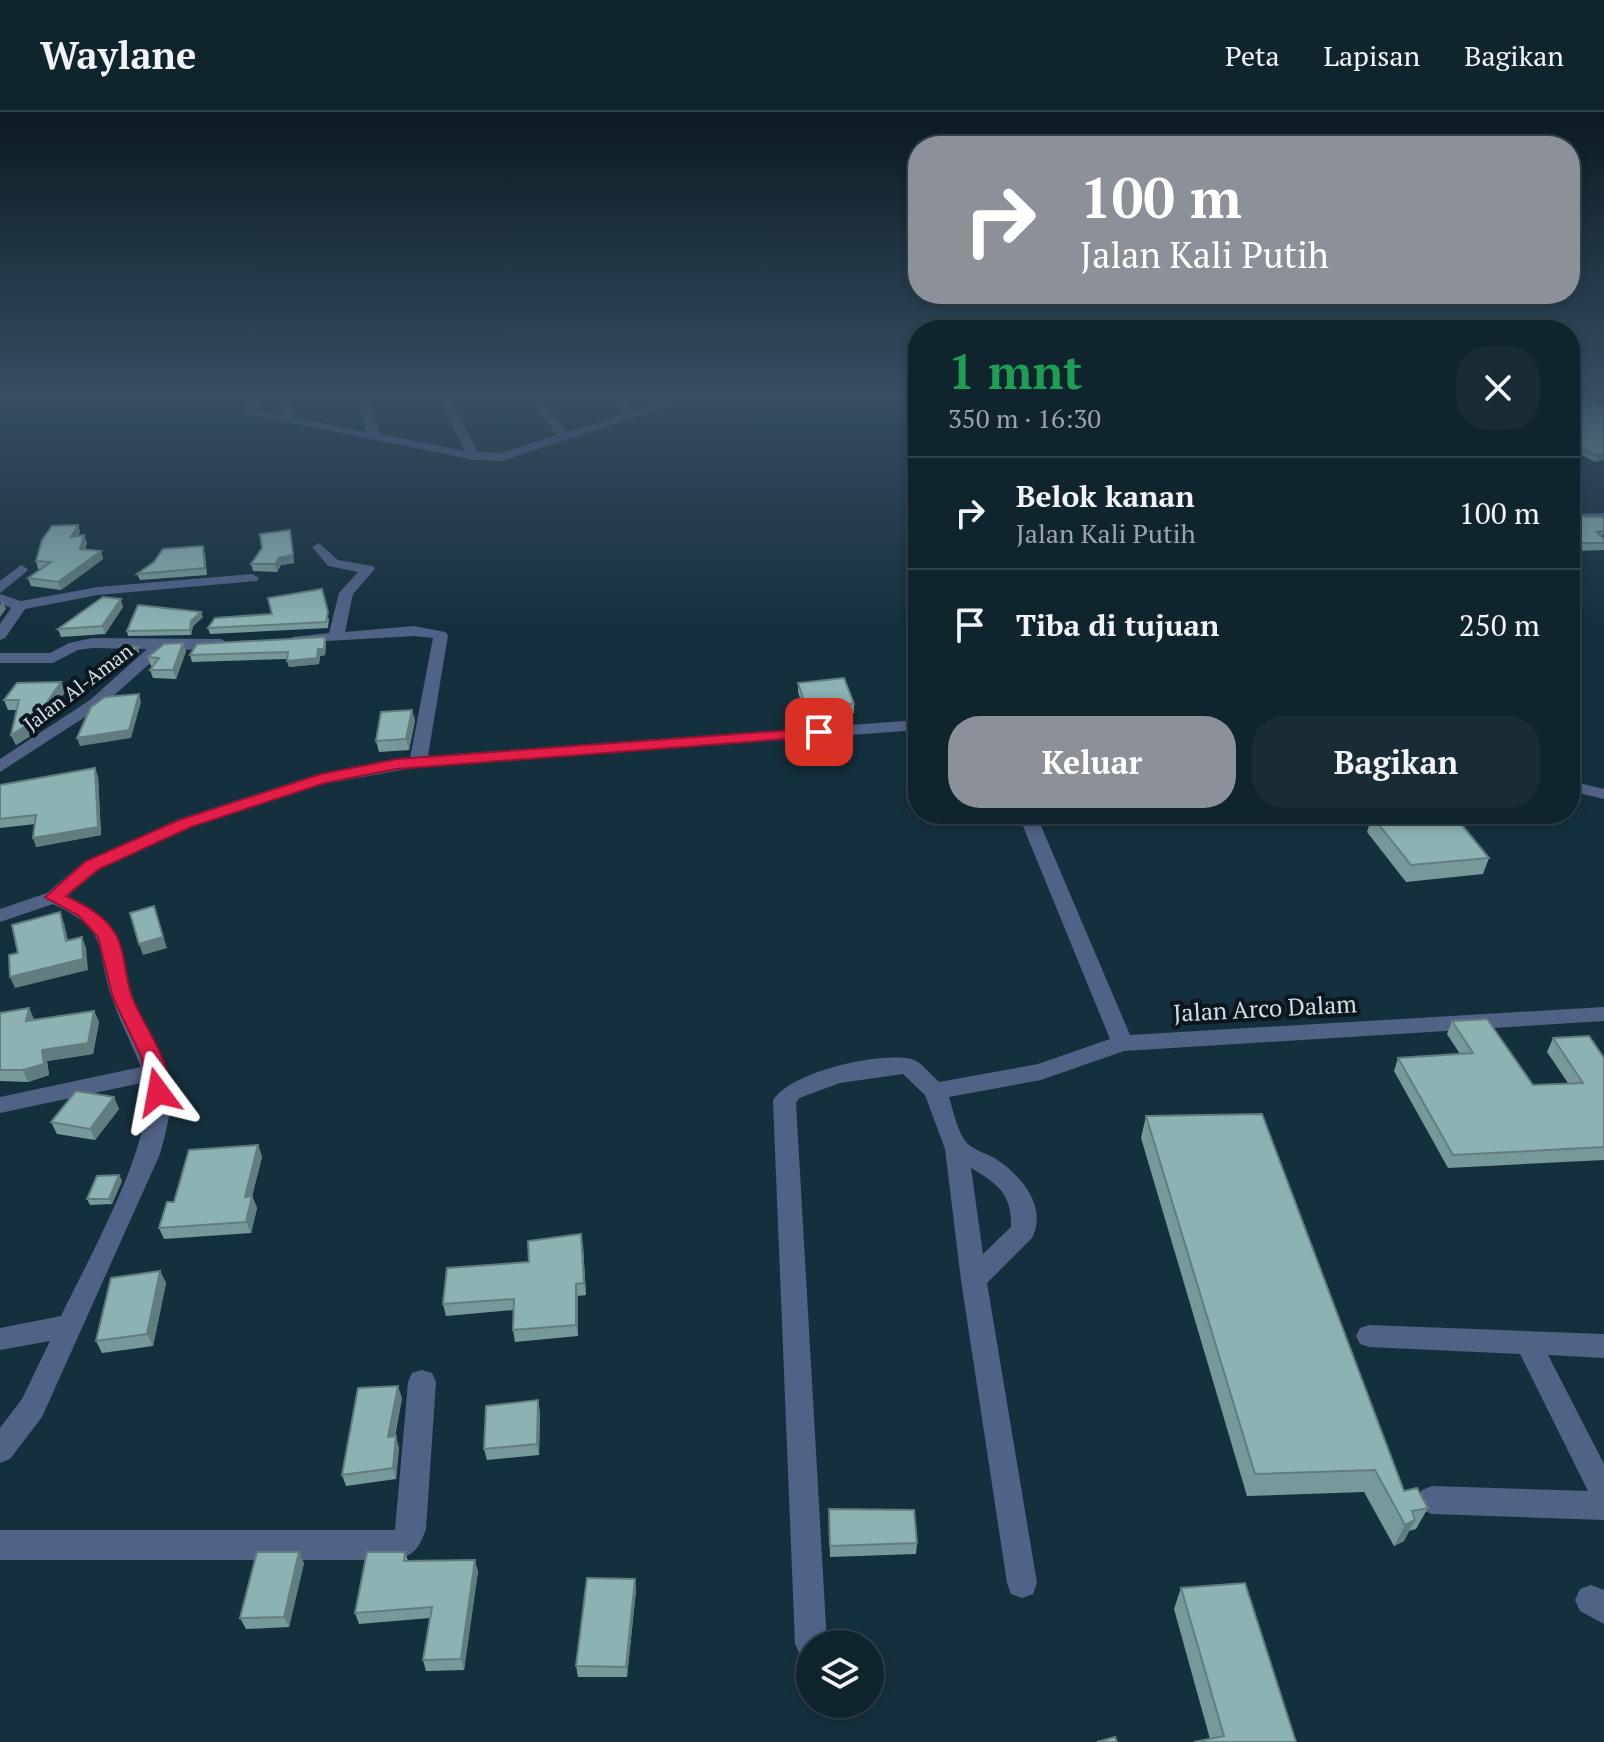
<!DOCTYPE html>
<html lang="id">
<meta charset="utf-8">
<style>
:root{--surface:#10242e;--page:#192c36;--text:#f1f3f6;--muted:#9ca4aa;--line:#30414a;--accent:#8c9099}
body{margin:0;font-family:"PT Serif",serif;background:var(--page);color:var(--text);height:100vh;display:flex;flex-direction:column;font-size:30px;white-space:nowrap}
*{box-sizing:border-box;margin:0}
p{font-size:26px;color:var(--muted)}
.icon{flex:none;width:44px;height:44px;fill:none;stroke:currentColor;stroke-width:2;stroke-linecap:round;stroke-linejoin:round}
.map{position:relative;flex:1;overflow:hidden}
.side{position:absolute;left:908px;top:208px;width:672px;height:504px;display:flex;flex-direction:column;background:var(--surface);border-radius:32px;box-shadow:0 4px 12px #0003,0 0 0 2px var(--line)}
.side>*{flex:none}
.hud{position:absolute;left:908px;top:24px;width:672px;height:168px;border-radius:32px;box-shadow:0 4px 12px #0003,0 0 0 2px var(--line);background:#8c9099;color:#fff;overflow:hidden}
.controls{position:absolute;left:796px;top:1518px;display:grid;gap:16px}
.controls a{display:grid;place-items:center;width:88px;height:88px;border-radius:50%;background:var(--surface);box-shadow:0 4px 12px #0003,0 0 0 2px var(--line);font-size:40px}
.pin{position:absolute;display:grid;place-items:center;width:68px;height:68px;color:#fff;margin:-34px;border-radius:16px;box-shadow:0 4px 12px #0006}
.me{position:absolute;width:88px;margin:-44px;rotate:347deg;stroke-linejoin:round;filter:drop-shadow(0 0 6px #0008)}
.turn{display:flex;align-items:center;gap:28px;height:168px;padding:0 40px;font-size:36px}
.turn .icon{width:104px;height:104px;stroke-width:2.5}
.turn b{display:block;font-size:56px;line-height:68px}
.round{display:grid;place-items:center;flex:none;width:84px;height:84px;border-radius:32px;background:var(--page)}
.summary{display:flex;align-items:center;justify-content:space-between;height:136px;padding:0 40px}
h1{font-size:48px;font-weight:700;line-height:60px;color:#1e9e55}
.primary-button{display:flex;gap:16px;margin-top:auto;padding:16px 40px}
.primary-button a{flex:1;height:92px;border-radius:32px;background:var(--accent);color:#fff;font-size:32px;font-weight:700;line-height:92px;text-align:center}
.primary-button a+a{background:var(--page);color:var(--text)}
ul{padding:0;list-style:none}
li{display:flex;align-items:center;gap:24px;height:112px;padding:0 40px;border-top:2px solid var(--line)}
li div{flex:1}
li b{display:block;font-size:30px}
li em{font-style:normal}
header{display:flex;align-items:center;gap:48px;box-sizing:border-box;height:112px;padding:0 40px;background:var(--surface);border-bottom:2px solid var(--line)}
header strong{font-size:38px}
nav{display:flex;gap:44px;margin-inline-start:auto;font-size:28px}
.map>svg:first-child{display:block}
</style>
<header>
<strong>Waylane</strong>
<nav><a>Peta</a><a>Lapisan</a><a>Bagikan</a></nav>
</header>
<div class="map">
<svg width="1604" height="1630" viewBox="0 0 1604 1630">
<rect width="100%" height="100%" fill="#15303d"/>
<g fill="none" stroke-linecap="round" stroke-linejoin="round">
<g fill="#516287" fill-rule="evenodd">
<path d="M263,284H287L294,306L367,320L356,284H367L380,322L465,339L437,284H448L478,340L501,341L557,323L528,284H539L567,320L624,302L608,284H619L634,299L682,284H698L502,349L474,348L243,301L244,293ZM276,284L282,304L253,297L275,286Z"/>
<path d="M1604,401V409L1570,410V402Z"/>
<path d="M319,431L338,448L373,454L375,457L353,482L345,520L414,514L445,520L448,523L428,644L918,608V618L418,655L324,672L191,715L99,757L68,784C131,813 116,843 138,898C146,918 161,939 167,958C176,984 167,1016 160,1042L42,1305L10,1347L0,1351V1316L22,1287L50,1229L0,1238V1216L61,1204C87,1149 157,1027 146,970L0,1001V985L141,955C132,932 120,910 112,886C95,835 111,819 53,792L0,810V797L47,781L85,749L179,707L315,663L410,646L433,526L414,524L292,531V525L329,521L339,481L358,460L328,454L312,435Z"/>
<path d="M21,453L28,457L26,460L0,481V469Z"/>
<path d="M252,462L259,466L257,469L98,483L25,497L5,526L0,528V512L11,496L0,491V482L21,489L98,475Z"/>
<path d="M93,526L221,527L229,532L221,537L165,538L102,594L0,660V647L90,588L147,537L93,536L78,538L53,551H0V541H50L69,531Z"/>
<path d="M1570,669L1604,677V687L1570,679Z"/>
<path d="M1018,702H1036L1130,923L1604,895V909L1124,939L1041,968L949,985C953,997 958,1023 968,1032C974,1038 988,1042 996,1047C1021,1063 1048,1095 1032,1126L987,1171L1037,1471L1033,1482L1022,1486L1011,1482L1007,1471L961,1168L945,1037L925,983L903,962L840,971L799,986L796,991L827,1532H810V1547L800,1543L795,1532L773,989C789,960 879,940 911,947C921,949 931,963 939,970L1038,952L1110,927ZM971,1056C998,1072 1012,1082 1011,1115L983,1142Z"/>
<path d="M1369,1213L1604,1222V1246L1548,1243L1604,1352V1408L1432,1402L1422,1398L1417,1388L1422,1378L1432,1374L1588,1379L1520,1242L1369,1235L1360,1232L1356,1224L1360,1216Z"/>
<path d="M422,1258L432,1261L436,1270L426,1417C420,1434 416,1441 399,1448H0V1418H395L408,1270L412,1261Z"/>
<path d="M1591,1473L1604,1478V1512L1580,1499L1575,1488L1580,1477Z"/>
</g>
</g>
<g fill="#789999">
<path d="M1570,284L1604,348L1595,350L1570,337Z"/>
<path d="M1595,284H1604V289Z"/>
<path d="M1570,404L1604,405V421L1602,425L1604,427V438L1577,439L1570,432Z"/>
<path d="M78,413L80,420L78,424L87,431L85,437L101,439L103,447L61,478L31,474L28,466L41,457H38L36,449Z"/>
<path d="M290,418L294,451L281,453L277,460L253,459L251,452Z"/>
<path d="M205,441L207,463L140,468L137,462L154,450Z"/>
<path d="M123,495L105,522L61,525L58,517Z"/>
<path d="M203,505L193,514L191,523L128,524L127,519Z"/>
<path d="M329,506L328,516L210,522L208,516Z"/>
<path d="M325,525L326,532L325,543L320,544L319,552L289,555L287,547L192,550L190,543Z"/>
<path d="M183,531L186,539L176,567L153,566L150,558L153,554H151L148,545Z"/>
<path d="M138,535L139,540L126,552L117,551L115,546Z"/>
<path d="M61,570L65,580L38,619L16,633L11,623L17,598H8L4,588Z"/>
<path d="M798,571L854,592V601H849L848,607L808,611L798,580Z"/>
<path d="M415,608L409,638L379,640L376,629Z"/>
<path d="M98,664L101,723L36,735L35,712L0,716V673Z"/>
<path d="M1489,702H1531L1529,705L1494,708Z"/>
<path d="M1372,704L1489,746L1483,762L1406,770L1367,720Z"/>
<path d="M29,896L34,908L94,899L99,910L93,942L47,949L49,963L28,970L0,969V901Z"/>
<path d="M1452,909L1533,973L1568,971L1547,940L1553,926L1604,946V1048L1448,1056L1394,959L1398,946L1460,942L1447,922Z"/>
<path d="M119,997L95,1028L57,1022L51,1010Z"/>
<path d="M1146,1004L1404,1379L1428,1396L1416,1417L1409,1419L1404,1429L1394,1434L1364,1380L1247,1384L1141,1026Z"/>
<path d="M258,1033L262,1045L252,1084L257,1096L251,1121L164,1127L159,1116Z"/>
<path d="M119,1063L122,1069L112,1092L90,1093L87,1087Z"/>
<path d="M583,1134L586,1183L578,1184V1224L515,1230L513,1218L514,1198L446,1204L443,1192L529,1150Z"/>
<path d="M160,1159L166,1171L153,1234L102,1241L96,1229Z"/>
<path d="M402,1286L395,1325L399,1336L396,1367L346,1374L342,1363Z"/>
<path d="M540,1300L539,1343L487,1348L484,1337Z"/>
<path d="M829,1397L917,1431L916,1442L830,1445Z"/>
<path d="M405,1440L408,1449L478,1459L464,1558L426,1559L423,1548L430,1506L359,1512L355,1501Z"/>
<path d="M304,1451L289,1515L246,1517L240,1506Z"/>
<path d="M635,1467L636,1478L627,1565H578L576,1554Z"/>
<path d="M1181,1476L1296,1630L1210,1627L1174,1497Z"/>
</g>
<g fill="#627d7d">
<path d="M1604,342V348L1595,350L1597,344Z"/>
<path d="M78,413L80,420L74,432L71,425Z"/>
<path d="M290,418L294,451L281,453L277,460L275,452Z"/>
<path d="M84,423L87,431L83,445L80,437Z"/>
<path d="M101,439L103,447L61,478L58,470Z"/>
<path d="M121,487L123,495L105,522L102,514Z"/>
<path d="M3,489L6,497L0,505V493Z"/>
<path d="M201,500L203,505L193,514L191,523L190,518L191,509Z"/>
<path d="M325,525L326,532L325,543L320,544L319,552L289,555L287,549L318,537Z"/>
<path d="M183,531L186,539L176,567L173,558Z"/>
<path d="M138,535L139,540L126,552L124,547Z"/>
<path d="M61,570L65,580L38,619L16,633L11,623Z"/>
<path d="M139,582L141,590L131,626L80,634L77,626Z"/>
<path d="M412,598L415,608L409,638L406,627Z"/>
<path d="M95,656L98,664L101,723L36,735L33,726Z"/>
<path d="M154,794L167,836L143,843L139,832Z"/>
<path d="M60,800L64,811L71,840L66,829Z"/>
<path d="M82,825L86,836L88,858L15,876L10,865Z"/>
<path d="M29,896L34,907L31,920L26,909Z"/>
<path d="M94,899L99,910L93,942L47,949L49,963L28,970L23,958L42,938Z"/>
<path d="M114,985L119,997L95,1028L90,1017Z"/>
<path d="M258,1033L262,1045L252,1084L257,1096L251,1121L246,1110L245,1085Z"/>
<path d="M119,1063L122,1069L112,1092L109,1087Z"/>
<path d="M581,1122L583,1134L586,1183L584,1171Z"/>
<path d="M160,1159L166,1171L153,1234L147,1222Z"/>
<path d="M576,1172L578,1184V1224L576,1213Z"/>
<path d="M398,1274L402,1286L392,1336L388,1325Z"/>
<path d="M538,1288L540,1300L539,1343L537,1332Z"/>
<path d="M396,1324L399,1336L396,1367L393,1356Z"/>
<path d="M1415,1408L1404,1429L1394,1434L1405,1413Z"/>
<path d="M299,1440L304,1451L289,1515L284,1505Z"/>
<path d="M475,1448L478,1459L464,1558L461,1547Z"/>
<path d="M635,1467L636,1478L627,1565L626,1555Z"/>
</g>
<g fill="#8cb2b2" stroke="#627d7d" stroke-width="2">
<path d="M1570,284H1585L1604,294V342L1597,344L1570,330Z"/>
<path d="M1570,404L1604,405V419L1597,420L1604,427V431H1580L1570,422Z"/>
<path d="M78,413L71,425L84,423L80,437L101,439L58,470L28,466L51,450L36,449L42,428L52,414Z"/>
<path d="M290,418L293,443L279,446L275,452H251L262,436L260,422Z"/>
<path d="M203,434L205,456L137,462L154,450L163,437Z"/>
<path d="M322,477L328,500L326,510L208,516L215,506L272,502L268,486Z"/>
<path d="M103,485L121,487L102,514L58,517Z"/>
<path d="M138,493L201,500L191,509L190,518L127,519Z"/>
<path d="M325,525L324,537H318L317,546L287,549L288,540L190,543L197,532Z"/>
<path d="M183,531L173,558H150L159,546L148,545L164,532Z"/>
<path d="M120,534L138,535L124,547L115,546Z"/>
<path d="M844,566L854,592H847L849,597L808,601L798,571Z"/>
<path d="M61,570L34,609L11,623L19,588H4L17,571Z"/>
<path d="M139,582L129,618L77,626L91,595L105,585Z"/>
<path d="M412,598L406,627L376,629L381,600Z"/>
<path d="M95,656L98,715L33,726L36,703L0,707V673Z"/>
<path d="M1393,702H1453L1489,746L1411,753L1372,704Z"/>
<path d="M154,794L163,825L139,832L130,801Z"/>
<path d="M60,800L66,829L82,825L83,847L10,865L9,843L18,841L12,813Z"/>
<path d="M29,896L26,909L94,899L88,931L42,938L44,952L23,958H0V901Z"/>
<path d="M1487,907L1533,973L1583,971L1553,926L1589,924L1604,946V1035L1453,1043L1398,946L1473,941L1452,909Z"/>
<path d="M76,979L114,985L90,1017L51,1010Z"/>
<path d="M1262,1002L1404,1379L1417,1376L1428,1396L1412,1399L1415,1408L1405,1413L1375,1358L1255,1362L1146,1004Z"/>
<path d="M258,1033L245,1085L252,1084L246,1110L159,1116L167,1090H174L189,1038Z"/>
<path d="M119,1063L109,1087H87L97,1064Z"/>
<path d="M581,1122L584,1171L576,1172V1213L513,1218L514,1187L443,1192L447,1156L529,1150L528,1129Z"/>
<path d="M160,1159L147,1222L96,1229L111,1166Z"/>
<path d="M398,1274L388,1325L396,1324L393,1356L342,1363L358,1276Z"/>
<path d="M538,1288L537,1332L484,1337L486,1294Z"/>
<path d="M829,1397L914,1398L917,1431L830,1434Z"/>
<path d="M257,1440H299L284,1505L240,1506Z"/>
<path d="M367,1440H405L404,1449L475,1448L461,1547L423,1548L432,1495L355,1501Z"/>
<path d="M587,1466L635,1467L626,1555L576,1554Z"/>
<path d="M1245,1471L1296,1630H1194L1224,1624L1181,1476Z"/>
<path d="M1115,1625L1117,1630H1097Z"/>
</g>
<linearGradient id="sky" x2="0" y2="1"><stop stop-color="#0c1a22"/><stop offset="0.55" stop-color="#354e62"/><stop offset="1" stop-color="#354e62" stop-opacity="0"/></linearGradient>
<rect width="1604" height="512" fill="url(#sky)"/>
<path fill="#e11d48" stroke="#92132f" stroke-width="2" d="M819,616L827,620L824,624L397,657L325,671L191,715L99,757L66,784C85,793 104,803 115,821C125,838 125,863 131,882C139,908 180,959 166,986H151L141,944L113,886L98,825L79,804L45,785L86,749L179,708L321,662L397,647Z"/>
<g text-anchor="middle" dominant-baseline="central" stroke-width="8" stroke-linejoin="round" paint-order="stroke">
<g font-size="20" fill="#d0dfe7" stroke="#0b171d">
<text transform="translate(78 575) rotate(-37)">Jalan Al-Aman</text>
</g>
<g font-size="24" fill="#d0dfe7" stroke="#0b171d">
<text transform="translate(1265 896) rotate(-3)">Jalan Arco Dalam</text>
</g>
</g>
</svg>
<div class="controls">
<a><svg class="icon" aria-label="layers" viewBox="0 0 24 24"><path d="M12 4l9 5-9 5-9-5zM3 14l9 5 9-5"/></svg></a>
</div>
<div class="pin" style="left:819px;top:620px;background:#d93025"><svg class="icon" aria-label="arrive" viewBox="0 0 24 24"><path d="M6 21V4h12l-3 4 3 4H6"/></svg></div>
<svg class="me" style="left:158px;top:980px" viewBox="-20 -20 40 40"><path d="M0-17L14 15 0 8-14 15z" fill="#e11d48" stroke="#fff" stroke-width="4"/></svg>
<div class="hud">
<div class="turn"><svg class="icon" aria-label="right" viewBox="0 0 24 24"><path d="M7 20v-9h11M14 6l5 5-5 5"/></svg><div><b>100 m</b>Jalan Kali Putih</div></div>
</div>
<section class="side">
<div class="summary"><div><h1>1 mnt</h1><p>350 m · 16:30</p></div><a class="round"><svg class="icon" aria-label="close" viewBox="0 0 24 24"><path d="M6 6l12 12M18 6L6 18"/></svg></a></div>
<ul>
<li><svg class="icon" aria-label="right" viewBox="0 0 24 24"><path d="M7 20v-9h11M14 6l5 5-5 5"/></svg><div><b>Belok kanan</b><p>Jalan Kali Putih</p></div><em>100 m</em></li>
<li><svg class="icon" aria-label="arrive" viewBox="0 0 24 24"><path d="M6 21V4h12l-3 4 3 4H6"/></svg><div><b>Tiba di tujuan</b></div><em>250 m</em></li>
</ul>
<div class="primary-button"><a>Keluar</a><a>Bagikan</a></div>
</section>
</div>
